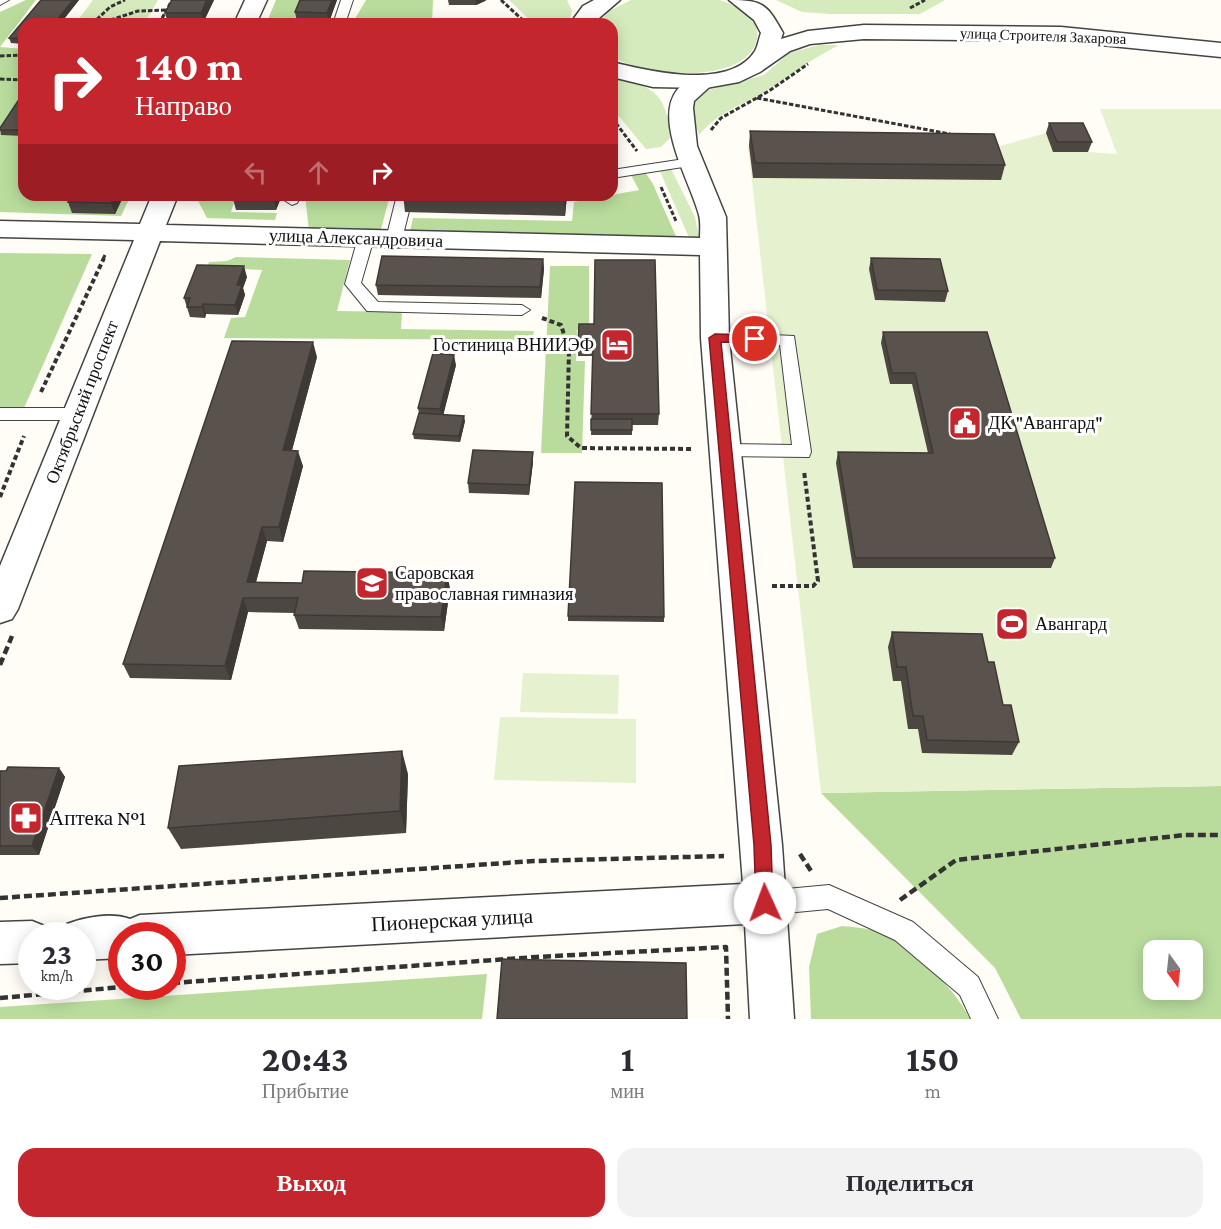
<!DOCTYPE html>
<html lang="ru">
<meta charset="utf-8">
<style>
:root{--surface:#fff;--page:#f2f2f3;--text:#2b2b33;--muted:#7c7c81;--accent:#c4262e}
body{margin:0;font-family:"Crimson Pro",serif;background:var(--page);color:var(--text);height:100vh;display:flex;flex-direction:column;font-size:22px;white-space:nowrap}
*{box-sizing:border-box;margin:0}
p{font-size:20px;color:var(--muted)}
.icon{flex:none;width:33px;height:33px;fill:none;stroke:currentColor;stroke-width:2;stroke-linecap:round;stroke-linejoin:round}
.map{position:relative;height:1019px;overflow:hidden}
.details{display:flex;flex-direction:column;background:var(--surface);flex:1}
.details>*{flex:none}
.banner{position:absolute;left:18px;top:18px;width:600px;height:183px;border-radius:18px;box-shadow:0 3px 15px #0003;background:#c4262e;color:#fff;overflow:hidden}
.needle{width:39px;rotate:165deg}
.fabs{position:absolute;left:1143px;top:940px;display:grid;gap:12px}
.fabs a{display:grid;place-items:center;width:60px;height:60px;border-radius:12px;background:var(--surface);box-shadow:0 3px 15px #0003;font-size:30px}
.speed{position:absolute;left:18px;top:922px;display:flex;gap:12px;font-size:30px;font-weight:700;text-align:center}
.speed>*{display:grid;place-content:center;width:78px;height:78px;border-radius:50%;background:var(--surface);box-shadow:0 3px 15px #0003;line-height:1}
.speed small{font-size:15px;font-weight:400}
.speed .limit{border:9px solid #d22;background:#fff;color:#111}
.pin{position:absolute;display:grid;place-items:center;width:51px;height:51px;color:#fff;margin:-26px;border:3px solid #fff;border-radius:50%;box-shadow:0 2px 6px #0007}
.me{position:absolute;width:66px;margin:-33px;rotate:358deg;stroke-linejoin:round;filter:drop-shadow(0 0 4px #0008)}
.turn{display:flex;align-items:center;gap:21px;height:126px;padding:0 18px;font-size:27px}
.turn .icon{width:78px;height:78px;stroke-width:2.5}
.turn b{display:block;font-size:42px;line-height:51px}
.lanes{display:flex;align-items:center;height:57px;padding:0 18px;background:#0003;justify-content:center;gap:30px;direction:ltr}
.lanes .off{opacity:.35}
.eta{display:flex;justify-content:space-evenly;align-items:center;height:102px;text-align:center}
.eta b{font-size:36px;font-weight:700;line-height:42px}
.button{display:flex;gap:12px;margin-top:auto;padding:12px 18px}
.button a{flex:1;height:69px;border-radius:18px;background:var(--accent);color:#fff;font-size:24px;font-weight:700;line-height:69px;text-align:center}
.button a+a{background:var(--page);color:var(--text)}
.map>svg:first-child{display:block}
</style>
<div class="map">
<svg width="1221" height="1019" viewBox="0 0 1221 1019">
<rect width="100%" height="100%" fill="#fffdf5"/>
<g fill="#d5ebbd">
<path d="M93,0H158L144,24H75Z"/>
<path d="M509,0H567L572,11L568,24H534Z"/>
<path d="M631,0C659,0 691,0 719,0C728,2 739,8 747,15C754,21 759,29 757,39C747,86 642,77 612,56V24H598L609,11Z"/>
<path d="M776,0H945L920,14H830L802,12Z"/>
<path d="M819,45H839C811,59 790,76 764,92C737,108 721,110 699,135C694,120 690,106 701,92L764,75L789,53Z"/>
<path d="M612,76C655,88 666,92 670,138L661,147L646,149L612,108Z"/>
<path d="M670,167L695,217L700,242H691L659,169Z"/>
</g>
<g fill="#b9dc9c" fill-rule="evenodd">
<path d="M26,0H36L0,47L24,49V195H131L121,216L0,212V12Z"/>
<path d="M276,0H302L293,24H266Z"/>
<path d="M366,0H433L432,24H352Z"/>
<path d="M645,172L653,184L678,241L409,236L413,218L572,221L574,202L639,190L631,175Z"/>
<path d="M195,195H236L231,212L277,213L275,220L207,218Z"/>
<path d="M305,195H390L380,233L309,231Z"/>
<path d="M0,253L92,254L24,408H0Z"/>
<path d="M236,257L350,260L337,311L402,312L401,329L534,331L532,340L224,338L231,318L245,317L262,270L207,267L209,262L227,261Z"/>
<path d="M550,266H589V330H577L576,361H585L582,453H541Z"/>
<path d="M1221,786V1019H1021L995,968L821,793ZM1154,951H1192V990H1154Z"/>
<path d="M842,926C853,927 865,928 875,931C907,941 956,989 970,1019H811L809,967L817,934Z"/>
<path d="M487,974L482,1019H0V1007Z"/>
</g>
<g fill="#e6f2cf">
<path d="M1100,109H1221V786L821,793L748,146L990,149L1046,133H1080L1088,152L1117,154Z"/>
<path d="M523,673L619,675L618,714L520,712Z"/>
<path d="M500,717L636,719V783L494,780Z"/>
</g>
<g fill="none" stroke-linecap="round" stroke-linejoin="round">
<g stroke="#444" stroke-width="2">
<g id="service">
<path d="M0,0H9L0,5Z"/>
<path d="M341,0H353L345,24H333Z"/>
<path d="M691,158L698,162L696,165L612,178V170Z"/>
<path d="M286,195H302L297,203L292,205L284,200Z"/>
<path d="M397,195H413L402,239L394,244L386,239Z"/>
<path d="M366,233L374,238L361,283L378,302L522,305L530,310L522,315L367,311L345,284L358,238Z"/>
<path d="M715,332L794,336L811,452L809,457L719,456L717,451L719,446L726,444L792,445L780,345L709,342L706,338L709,334Z"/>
<path d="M0,408H77L83,409L86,414L83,419L77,420H0Z"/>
<path d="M829,885L913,922L978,977L998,1019H971L960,995L895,940L828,909L765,915L756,912L753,903L756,894L765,891Z"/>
</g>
</g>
<g stroke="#444" stroke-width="3">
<g id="minor">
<path d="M245,0H267L256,24H234Z"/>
<path d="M703,75L711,77L715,82L694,101L693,108L697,146L726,217L729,338L782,845L794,1019H750L745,924L172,955V936H122V958L82,960V936H62L67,924C85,917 111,912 130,919L140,915L743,884L701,338L700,255L160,241L18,609L12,619L0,623V566L134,240L0,237V221L140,224L152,195H178L166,225L700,238C700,231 701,222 699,215C689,176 635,92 703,75Z"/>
<path d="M32,921L47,927L51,936H32V963L0,964V922Z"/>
</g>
</g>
<g stroke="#444" stroke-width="3">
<g id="tertiary">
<path d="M594,0H620L592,24H574L572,21L583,6Z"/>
<path d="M729,0C763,0 767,4 783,33L781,39L808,31L864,25L1061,27L1221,43V57L1061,41L864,39L810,44L790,51L760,72L739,82L706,88L653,87L612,77V62C648,71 730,91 755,51C758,46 759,38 761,33L754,20Z"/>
</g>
</g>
<g stroke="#333" stroke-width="3" stroke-dasharray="4.5 2" stroke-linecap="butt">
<path d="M501,0L527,24"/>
<path d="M910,8L925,0"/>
<path d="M92,24L110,7L125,0"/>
<path d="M98,24L138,11L167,10"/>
<path d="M159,24L172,0"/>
<path d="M0,56L24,55"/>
<path d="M0,79L24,80"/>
<path d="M757,98L950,134"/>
<path d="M612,118L637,151"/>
<path d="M711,130L721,118L769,91L808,64"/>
<path d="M661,187L676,221"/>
<path d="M103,259L105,255"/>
</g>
<g stroke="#333" stroke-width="4" stroke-dasharray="5 3" stroke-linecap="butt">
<path d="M542,318L561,325L569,350L567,436L581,448L693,449"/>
<path d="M41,392L104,258"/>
<path d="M0,497L24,436"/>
<path d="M772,586H813L818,581L804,471"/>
</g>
<g stroke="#333" stroke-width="4.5" stroke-dasharray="8 4" stroke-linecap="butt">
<path d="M0,665L12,636"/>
<path d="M800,854L811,871"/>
<path d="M0,898L534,861L724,856"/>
<path d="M900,900L956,860L1185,835H1221"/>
<path d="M172,983L536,957L726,947L728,1019"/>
<path d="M0,998L122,987"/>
</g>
<use href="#service" fill="#fff" fill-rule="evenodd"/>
<use href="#minor" fill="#fff" fill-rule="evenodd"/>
<use href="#tertiary" fill="#fff" fill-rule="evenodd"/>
</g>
<g fill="#4d4742">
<path d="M41,0H79L60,24H24V44L11,43L9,38Z"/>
<path d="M172,0H214L203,23H168L165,13Z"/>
<path d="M300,0H337L329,22H297L295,12Z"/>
<path d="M448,0H486L485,1L476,5H449Z"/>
<path d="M24,92V136L1,135L0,128Z"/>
<path d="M1049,123L1092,142L1088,152H1053L1046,133Z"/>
<path d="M750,131L1005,165L1001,180L753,178L749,146Z"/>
<path d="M72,195H124L115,214L72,213L68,202Z"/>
<path d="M282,195L276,210H236L233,199Z"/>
<path d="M403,195H567L565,216L405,212Z"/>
<path d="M871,258L948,291L945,302L875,300L869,269Z"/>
<path d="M543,259L544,269L541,298L378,295L376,285Z"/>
<path d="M247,277L243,288L245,295L238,315L206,314L205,318L190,317L184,298Z"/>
<path d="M579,324L659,414L658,425H632V435H591L593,356H578Z"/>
<path d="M883,332L1055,558L1051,568H853L836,463L838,452L928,453L912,384H890L881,343Z"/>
<path d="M317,357L292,450L303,466L283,542L267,541L256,582L450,588L444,631L299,629L294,615L295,613L248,612L231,680L130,678L123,664Z"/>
<path d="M456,365L443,415L465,421L460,442L414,439L413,434L419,413L418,408Z"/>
<path d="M533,462L529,495L469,493L468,483Z"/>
<path d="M568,616L664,617V622L568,621Z"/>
<path d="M892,632L988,662L1003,705L1019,742L1012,755L922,753L918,729H908L901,681H893L888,647Z"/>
<path d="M59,768L65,777L39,855H0V771Z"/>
<path d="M408,774L406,833L181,849L168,828Z"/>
</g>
<g fill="#3f3936">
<path d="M73,0H79L60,24H54Z"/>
<path d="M207,0H214L203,23L201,13Z"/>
<path d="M332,0H337L329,22L327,13Z"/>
<path d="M476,0H486L485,1L476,5Z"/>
<path d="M115,195H124L115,214L111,203Z"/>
<path d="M276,195H282L276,210L274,200Z"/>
<path d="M564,195H567L565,216Z"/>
<path d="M543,259L544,269L541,298L540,287Z"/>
<path d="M244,266L247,277L243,288L245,295L238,315L235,305L237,285Z"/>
<path d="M203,304L206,314L205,318L202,307Z"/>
<path d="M313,342L317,357L288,465L283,450Z"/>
<path d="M454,355L456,365L442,420L440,409Z"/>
<path d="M464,416L465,421L460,442L459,436Z"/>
<path d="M298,451L303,466L283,542L279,527Z"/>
<path d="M533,452V462L529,495V485Z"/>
<path d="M262,527L267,541L252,597L247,582Z"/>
<path d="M447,573L450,588L444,631L441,617Z"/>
<path d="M243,598L248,612L231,680L225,666Z"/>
<path d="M402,751L408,774L406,833L400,811Z"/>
<path d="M59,768L65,777L39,855L32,846Z"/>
</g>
<g fill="#5a524d" stroke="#3f3936" stroke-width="1.5">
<path d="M41,0H73L54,24H24V39L9,38Z"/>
<path d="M172,0H207L201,13H165Z"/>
<path d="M300,0H332L327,13L295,12Z"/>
<path d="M24,92V130H0V128Z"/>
<path d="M1049,123H1083L1092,142H1057Z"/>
<path d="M750,131L994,134L1005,165L755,163Z"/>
<path d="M72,195H115L111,203L68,202Z"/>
<path d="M235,195H276L274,200L233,199Z"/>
<path d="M382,256L543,259L540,287L376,285Z"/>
<path d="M871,258L940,259L948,291L877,290Z"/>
<path d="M595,260H655L659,414H591L593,345H578L579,324H594Z"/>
<path d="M197,265L244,266L237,285H242L235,305L203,304L202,307H187L190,298H184Z"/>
<path d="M883,332H987L1055,558H855L838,452L933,453L915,373H892Z"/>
<path d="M232,341L313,342L283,450L298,451L279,527H262L247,582L302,583L304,571L447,573L441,617L294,615L298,598H243L225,666L123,664Z"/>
<path d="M433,353L454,355L440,409L418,408Z"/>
<path d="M419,413L464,416L459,436L413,434Z"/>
<rect x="591" y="419" width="41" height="11"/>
<path d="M473,450L533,452L529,485L468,483Z"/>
<path d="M575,482L662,483L664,617L568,616Z"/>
<path d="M892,632L982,634L988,662H994L1003,705H1011L1019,742L927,740L923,716H913L906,667H897Z"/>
<path d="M402,751L400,811L168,828L179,766Z"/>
<path d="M8,767L59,768L32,846H0V771H6Z"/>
<path d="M502,959L686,963L687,1019H497Z"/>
</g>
<path fill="#c4262e" stroke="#7f191e" stroke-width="1.5" d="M715,334L755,335L761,339L755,343L721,342L771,845L773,903L771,909L765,911L759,909L756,903L754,845L709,338Z"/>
<defs>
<g id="hotel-square" transform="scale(1.725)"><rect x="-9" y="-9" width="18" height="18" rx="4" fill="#c4262e" stroke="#fff"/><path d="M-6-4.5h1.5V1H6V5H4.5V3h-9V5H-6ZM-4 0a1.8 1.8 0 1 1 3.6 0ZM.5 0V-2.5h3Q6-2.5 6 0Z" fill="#fff"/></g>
<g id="civic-square" transform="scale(1.725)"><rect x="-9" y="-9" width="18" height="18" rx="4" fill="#c4262e" stroke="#fff"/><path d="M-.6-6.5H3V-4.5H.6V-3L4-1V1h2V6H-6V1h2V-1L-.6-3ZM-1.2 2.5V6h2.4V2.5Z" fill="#fff"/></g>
<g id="school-square" transform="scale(1.725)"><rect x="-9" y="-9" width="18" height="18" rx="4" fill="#c4262e" stroke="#fff"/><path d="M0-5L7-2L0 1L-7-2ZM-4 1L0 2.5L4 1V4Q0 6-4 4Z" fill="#fff"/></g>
<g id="stadium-square" transform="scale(1.725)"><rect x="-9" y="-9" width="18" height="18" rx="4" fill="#c4262e" stroke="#fff"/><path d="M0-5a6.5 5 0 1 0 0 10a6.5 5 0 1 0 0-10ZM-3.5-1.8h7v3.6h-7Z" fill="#fff"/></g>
<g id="pharmacy-square" transform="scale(1.725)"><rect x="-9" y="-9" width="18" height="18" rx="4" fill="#c4262e" stroke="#fff"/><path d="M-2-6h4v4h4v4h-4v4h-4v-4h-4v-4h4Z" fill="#fff"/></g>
</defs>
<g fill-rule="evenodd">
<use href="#hotel-square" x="617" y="345"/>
<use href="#civic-square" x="965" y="423"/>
<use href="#school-square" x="372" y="583"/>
<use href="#stadium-square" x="1012" y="624"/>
<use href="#pharmacy-square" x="26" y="818"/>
</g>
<g text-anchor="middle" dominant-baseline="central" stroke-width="6" stroke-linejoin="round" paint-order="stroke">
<g font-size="15" fill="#111" stroke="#fff">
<text transform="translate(1043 36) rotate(2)">улица Строителя Захарова</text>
</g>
<g font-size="18" fill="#111" stroke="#fff">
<text transform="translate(356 238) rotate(2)">улица Александровича</text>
<text transform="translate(82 402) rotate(-69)">Октябрьский проспект</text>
</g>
<g font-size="18" fill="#111" stroke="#fff" text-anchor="start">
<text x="594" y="345" text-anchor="end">Гостиница ВНИИЭФ</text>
<text x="988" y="423">ДК "Авангард"</text>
<text x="395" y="573">Саровская<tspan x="395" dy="21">православная гимназия</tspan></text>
<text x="1035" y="624">Авангард</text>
</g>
<g font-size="21" fill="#111" stroke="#fff" text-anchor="start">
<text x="49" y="818">Аптека №1</text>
</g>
<g font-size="21" fill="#111" stroke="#fff">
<text transform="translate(452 920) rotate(-3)">Пионерская улица</text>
</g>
</g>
</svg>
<div class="fabs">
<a><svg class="needle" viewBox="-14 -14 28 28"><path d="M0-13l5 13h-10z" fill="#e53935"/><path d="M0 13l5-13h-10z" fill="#7c7c81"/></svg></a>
</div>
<div class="speed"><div>23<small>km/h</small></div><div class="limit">30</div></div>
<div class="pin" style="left:755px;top:339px;background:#d93025"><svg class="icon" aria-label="arrive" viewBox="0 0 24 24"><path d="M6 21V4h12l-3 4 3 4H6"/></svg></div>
<svg class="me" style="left:765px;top:903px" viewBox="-20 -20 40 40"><circle r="19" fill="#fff"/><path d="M0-13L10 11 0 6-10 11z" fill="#c4262e"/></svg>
<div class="banner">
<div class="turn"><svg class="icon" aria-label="right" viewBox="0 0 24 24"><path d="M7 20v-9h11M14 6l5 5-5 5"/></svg><div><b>140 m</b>Направо</div></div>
<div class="lanes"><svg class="icon off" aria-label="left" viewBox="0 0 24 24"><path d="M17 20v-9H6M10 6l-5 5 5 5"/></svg><svg class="icon off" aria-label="ahead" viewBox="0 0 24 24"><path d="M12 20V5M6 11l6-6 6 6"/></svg><svg class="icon" aria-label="right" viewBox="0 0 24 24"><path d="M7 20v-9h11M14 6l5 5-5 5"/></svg></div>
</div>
</div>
<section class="details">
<div class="eta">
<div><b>20:43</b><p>Прибытие</p></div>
<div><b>1</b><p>мин</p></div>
<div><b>150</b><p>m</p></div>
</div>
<div class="button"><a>Выход</a><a>Поделиться</a></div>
</section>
